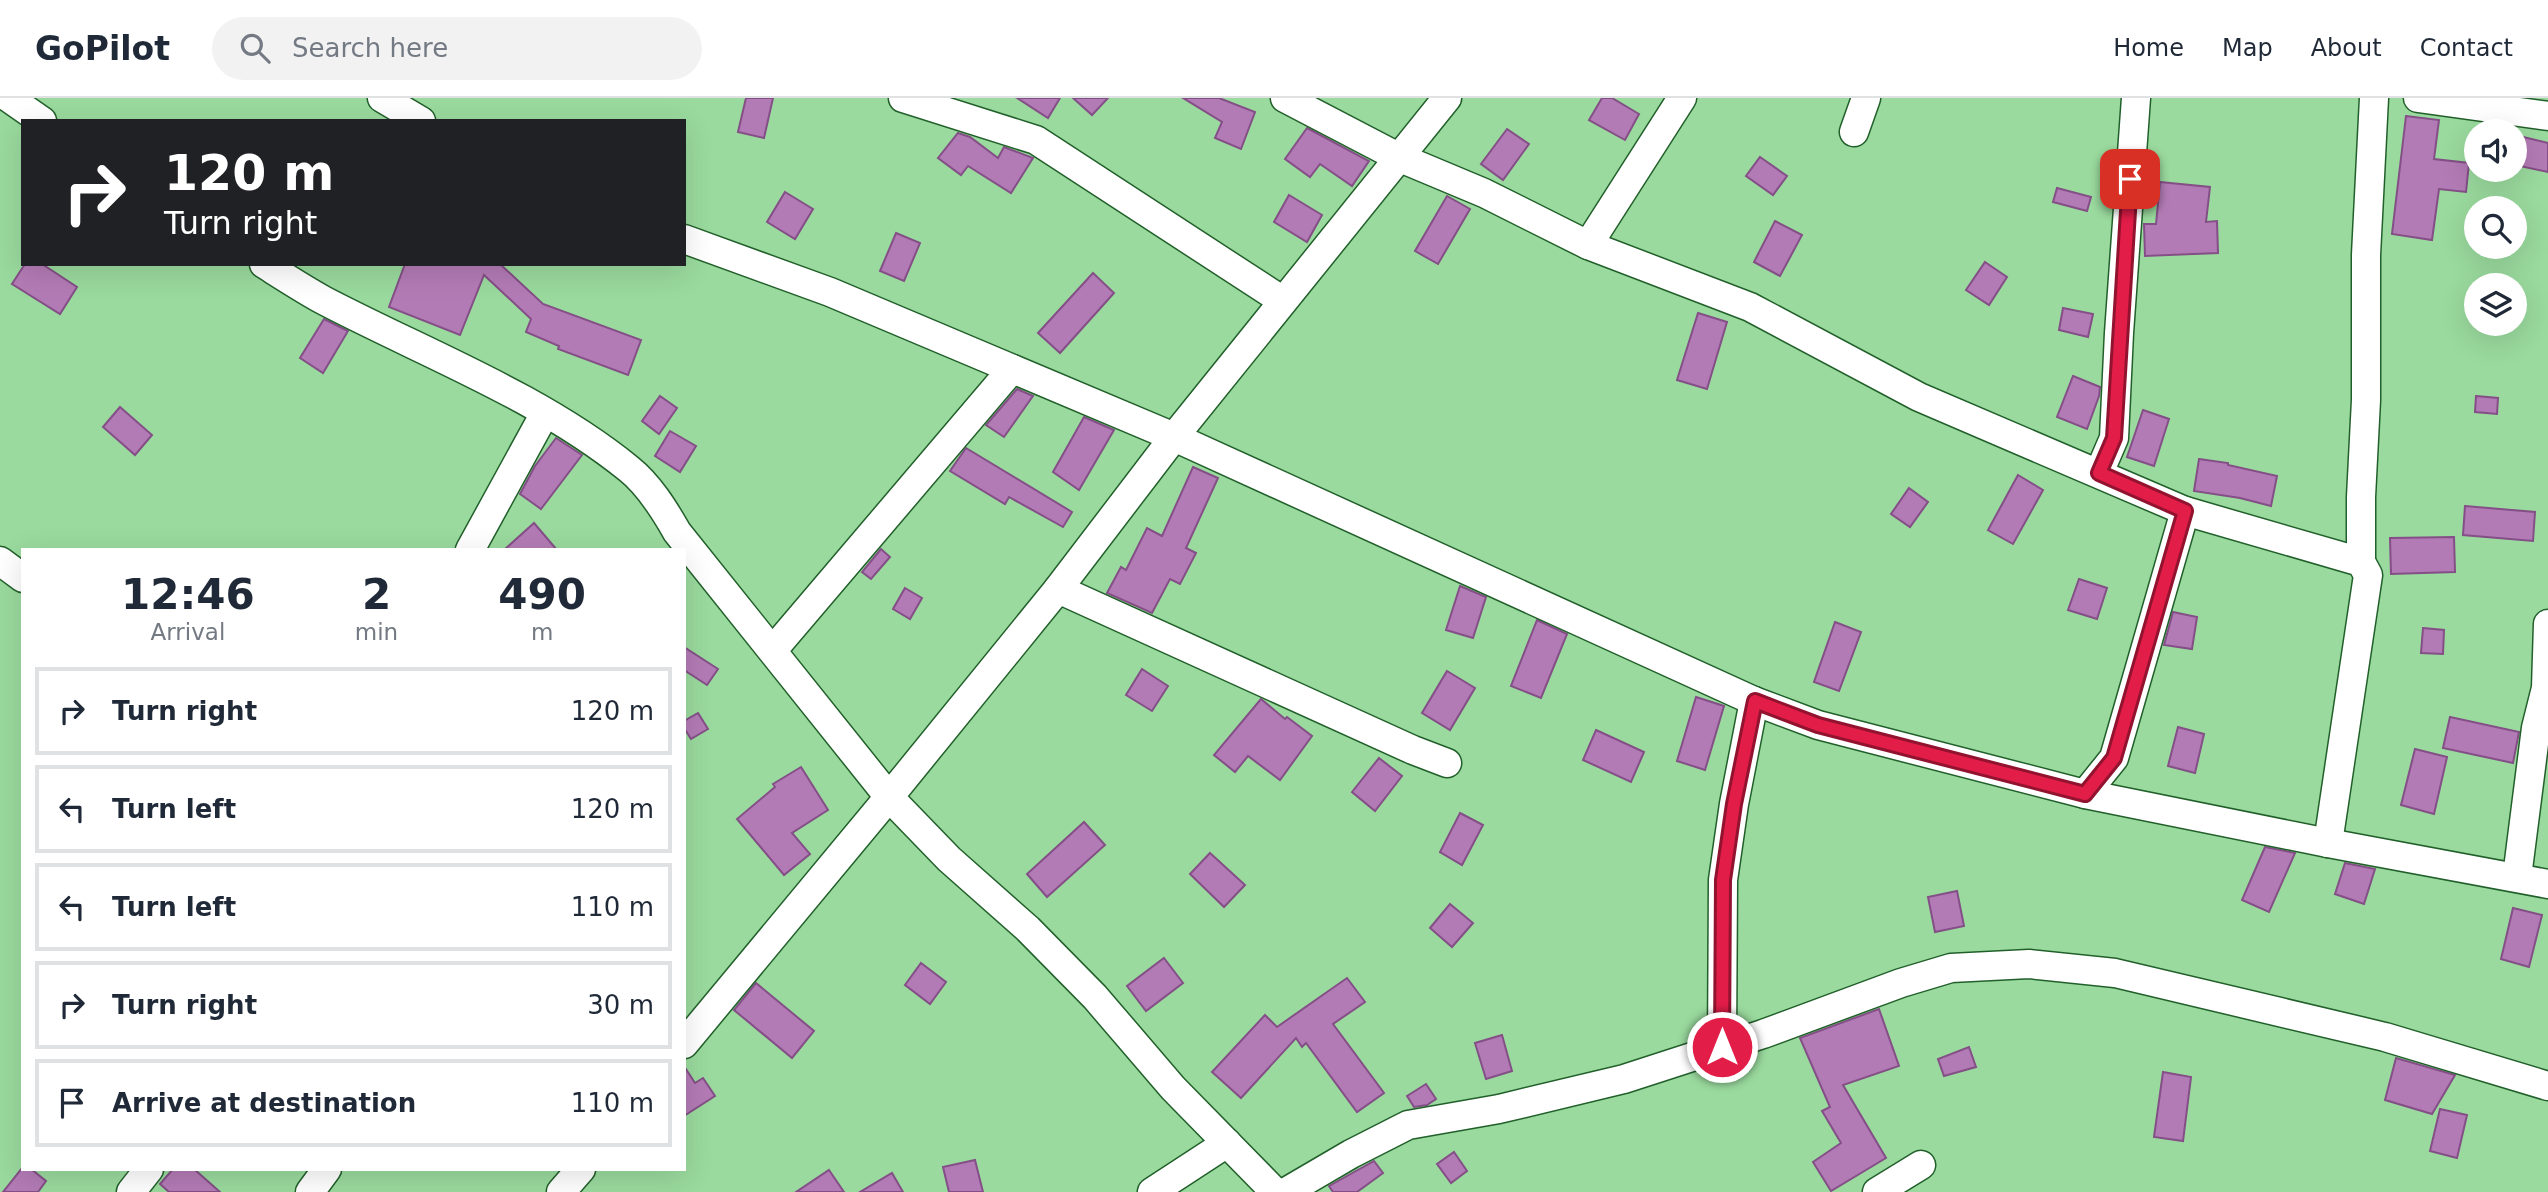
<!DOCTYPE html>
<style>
:root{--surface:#fff;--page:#f2f2f3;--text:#1f2937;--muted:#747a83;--line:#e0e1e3}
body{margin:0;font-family:"DejaVu Sans",sans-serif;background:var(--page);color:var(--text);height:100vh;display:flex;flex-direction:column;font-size:26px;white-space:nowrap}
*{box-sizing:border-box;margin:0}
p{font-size:23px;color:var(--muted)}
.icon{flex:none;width:38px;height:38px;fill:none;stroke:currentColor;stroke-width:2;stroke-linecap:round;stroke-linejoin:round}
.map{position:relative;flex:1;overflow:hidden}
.details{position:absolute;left:21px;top:450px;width:665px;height:623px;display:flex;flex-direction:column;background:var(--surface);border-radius:0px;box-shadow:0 7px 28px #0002}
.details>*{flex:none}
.top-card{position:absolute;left:21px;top:21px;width:665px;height:147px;border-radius:0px;box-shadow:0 7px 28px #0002;background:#202124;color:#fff;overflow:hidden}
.buttons{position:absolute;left:2464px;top:21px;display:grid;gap:14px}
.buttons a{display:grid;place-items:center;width:63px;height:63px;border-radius:50%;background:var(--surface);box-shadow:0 7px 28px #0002;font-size:35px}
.pin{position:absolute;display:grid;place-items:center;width:60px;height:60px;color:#fff;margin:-30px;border-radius:14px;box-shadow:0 4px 10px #0006}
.me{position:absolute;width:77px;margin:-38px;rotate:0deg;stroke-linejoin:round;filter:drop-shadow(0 0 5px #0008)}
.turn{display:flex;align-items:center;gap:24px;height:147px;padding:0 28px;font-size:32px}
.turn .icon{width:91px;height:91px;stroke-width:2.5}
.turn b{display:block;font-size:49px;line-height:60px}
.eta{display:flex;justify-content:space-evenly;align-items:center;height:119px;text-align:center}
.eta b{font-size:42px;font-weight:700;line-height:49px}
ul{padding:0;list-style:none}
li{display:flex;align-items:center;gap:21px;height:88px;margin:0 14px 10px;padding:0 14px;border:4px solid var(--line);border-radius:0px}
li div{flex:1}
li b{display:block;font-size:26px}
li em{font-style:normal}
header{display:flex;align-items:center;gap:42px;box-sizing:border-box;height:98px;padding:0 35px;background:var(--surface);border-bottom:2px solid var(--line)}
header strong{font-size:33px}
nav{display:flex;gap:38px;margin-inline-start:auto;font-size:24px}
.search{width:490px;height:63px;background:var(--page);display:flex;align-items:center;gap:18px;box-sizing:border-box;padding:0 24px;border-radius:38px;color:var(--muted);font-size:26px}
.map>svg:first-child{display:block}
</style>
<header>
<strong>GoPilot</strong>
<div class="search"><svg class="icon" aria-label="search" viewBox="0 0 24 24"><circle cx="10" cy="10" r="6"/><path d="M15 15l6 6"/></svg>Search here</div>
<nav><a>Home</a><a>Map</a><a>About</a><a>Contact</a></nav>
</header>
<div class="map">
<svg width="2548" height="1094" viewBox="0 0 2548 1094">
<rect width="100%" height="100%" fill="#9ada9e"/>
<g fill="#b37bb5" stroke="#844f86" stroke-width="2">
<path d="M746,0H773L764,40L738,34Z"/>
<path d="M1017,0H1060L1048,20Z"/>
<path d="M1073,0H1108L1092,17Z"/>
<path d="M1183,0H1219L1255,14L1241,51L1215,40L1222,24Z"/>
<path d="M1602,0H1612L1639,16L1625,42L1589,22Z"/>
<path d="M2406,18L2439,22L2434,61L2469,65L2466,94L2439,91L2432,142L2392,136Z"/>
<path d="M1307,30L1369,63L1352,88L1320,66L1310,79L1285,61Z"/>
<path d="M1507,31L1529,46L1503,82L1481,66Z"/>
<path d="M958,35L970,39L998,60L1004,49L1033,60L1011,95L968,68L961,77L938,60Z"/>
<path d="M2515,37L2548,45V74L2515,67Z"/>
<path d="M1760,59L1787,78L1773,97L1746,78Z"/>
<path d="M2160,84L2210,89L2206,124L2217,123L2218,155L2145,158L2144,126H2156Z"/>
<path d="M2057,90L2091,99L2087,113L2053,104Z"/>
<path d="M785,94L813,111L795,141L767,124Z"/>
<path d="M1289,97L1322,117L1307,144L1274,124Z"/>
<path d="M1447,98L1470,111L1438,166L1415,153Z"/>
<path d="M1775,123L1802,137L1780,178L1754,164Z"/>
<path d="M896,135L920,145L904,183L880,173Z"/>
<path d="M1985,164L2007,179L1989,207L1966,192Z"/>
<path d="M25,166H42L77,189L60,216L12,186Z"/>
<path d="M405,166H500L543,206L641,242L628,277L558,251L559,248L526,234L531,221L484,177L460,237L389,209Z"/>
<path d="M1093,175L1114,195L1060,255L1038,235Z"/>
<path d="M2063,210L2093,216L2088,239L2059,232Z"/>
<path d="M1698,215L1727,224L1707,291L1677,282Z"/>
<path d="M324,221L348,233L323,275L300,260Z"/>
<path d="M2073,278L2100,289L2099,298L2087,331L2057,319Z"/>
<path d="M1017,291L1033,298L1004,339L986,327Z"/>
<path d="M660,298L677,310L659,336L642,323Z"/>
<path d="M2476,298L2498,300L2497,316L2475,314Z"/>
<path d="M120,309L152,337L135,357L103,329Z"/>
<path d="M2143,312L2169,321L2154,368L2127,359Z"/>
<path d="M1084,319L1114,332L1079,392L1053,374Z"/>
<path d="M670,333L696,348L680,374L655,358Z"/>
<path d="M556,340L582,357L541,411L520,396L535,368Z"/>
<path d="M966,350L1072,414L1063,429L1009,399L1005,406L950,373Z"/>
<path d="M2199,361L2228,365V367L2277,378L2271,408L2240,400L2194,393Z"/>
<path d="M1193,369L1218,380L1186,450L1196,455L1180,486L1170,481L1152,515L1107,495L1121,469L1126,472L1147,430L1162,438Z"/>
<path d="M2018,377L2043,392L2013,446L1988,432Z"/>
<path d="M1909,390L1928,404L1910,429L1891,416Z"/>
<path d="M2465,408L2535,414L2533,443L2463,437Z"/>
<path d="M534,425L557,452H504Z"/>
<path d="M2454,439L2455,474L2391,476L2390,440Z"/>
<path d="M881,451L890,459L871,481L862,474Z"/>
<path d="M2079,481L2107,490L2097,521L2068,512Z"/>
<path d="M1460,488L1486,499L1473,540L1446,532Z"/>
<path d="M905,490L922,500L910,521L893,511Z"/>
<path d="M2173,514L2197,519L2192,551L2164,547Z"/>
<path d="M1537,522L1567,536L1541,600L1511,588Z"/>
<path d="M1835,524L1861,534L1839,593L1814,584Z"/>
<path d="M2423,530L2444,532L2443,556L2421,555Z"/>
<path d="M684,549L718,571L707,587L684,572Z"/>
<path d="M1142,571L1168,588L1152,613L1126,597Z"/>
<path d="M1447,573L1475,590L1450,632L1422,615Z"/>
<path d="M1696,599L1724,608L1705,672L1677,663Z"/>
<path d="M1261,601L1285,621L1287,619L1312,638L1280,682L1248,658L1235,674L1214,657Z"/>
<path d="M698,615L708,631L691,641L684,630V623Z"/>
<path d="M2450,619L2519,634L2513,665L2443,650Z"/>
<path d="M2178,629L2204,636L2195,675L2168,668Z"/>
<path d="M1596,632L1644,654L1631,684L1583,662Z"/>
<path d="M2415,651L2447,659L2434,716L2401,707Z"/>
<path d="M1379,660L1402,678L1375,713L1352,694Z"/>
<path d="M801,669L828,712L792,735L810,756L784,777L737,721L775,689L773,686Z"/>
<path d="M1460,715L1483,727L1462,767L1440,754Z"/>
<path d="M1084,724L1105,747L1047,799L1027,776Z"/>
<path d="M2265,749L2295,755L2269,814L2242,802Z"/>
<path d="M1210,755L1245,787L1224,809L1190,776Z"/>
<path d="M2345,765L2375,771L2364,806L2335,796Z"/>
<path d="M1957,793L1964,828L1935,834L1928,799Z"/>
<path d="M1450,806L1473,825L1452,849L1430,830Z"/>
<path d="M2513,810L2542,817L2529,869L2501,861Z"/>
<path d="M1164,860L1183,885L1146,913L1127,888Z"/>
<path d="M921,865L946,884L930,906L905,887Z"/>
<path d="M1347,880L1365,904L1333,926L1384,995L1357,1014L1306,945L1302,949L1296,940L1241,1000L1212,974L1265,917L1277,929Z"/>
<path d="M756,885L814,933L792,960L734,912Z"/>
<path d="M1879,911L1899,968L1843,987L1886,1060L1831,1093L1813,1064L1841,1045L1822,1013L1830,1009L1800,940Z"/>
<path d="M1502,937L1512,973L1486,981L1475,945Z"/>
<path d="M1969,949L1976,969L1944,978L1938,961Z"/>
<path d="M2396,960L2455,977L2432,1016L2385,1002Z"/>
<path d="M684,968L695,985L703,980L715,998L684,1018Z"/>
<path d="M2163,974L2191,979L2183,1043L2154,1039Z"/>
<path d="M1426,986L1436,1001L1427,1007L1414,1009L1407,998Z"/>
<path d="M2440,1011L2467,1017L2457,1060L2430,1053Z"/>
<path d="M1454,1054L1467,1073L1451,1085L1437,1066Z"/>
<path d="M975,1062L983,1094H949L943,1069Z"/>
<path d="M1374,1063L1383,1075L1357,1094H1333L1329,1088Z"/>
<path d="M23,1069L31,1071L46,1083L38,1094H3Z"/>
<path d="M173,1071H194L220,1094H169L160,1086Z"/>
<path d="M829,1072L844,1094H796Z"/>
<path d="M892,1075L903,1094H860Z"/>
</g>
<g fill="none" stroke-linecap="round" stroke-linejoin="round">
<g stroke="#22602b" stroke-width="31">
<g id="minor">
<path d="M9,0L42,23"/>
<path d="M382,0L421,23"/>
<path d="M903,0L1036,42L1283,203"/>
<path d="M1285,0L1398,59L1484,95L1588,147L1750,209L1919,299L2185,413L2361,464L2368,477L2328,745L2548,786"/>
<path d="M2418,0L2548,18"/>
<path d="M1854,34L1866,0"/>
<path d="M684,141L830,194L1174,339L1754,603L1818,627L2085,696L2328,745"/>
<path d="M1588,147L1682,0"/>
<path d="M264,166C283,178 303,191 323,202C424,255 539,298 629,371C649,387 664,411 677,434L889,699L949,761L1028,831L1095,899L1173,990L1275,1094"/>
<path d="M2099,375L2114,340L2119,235L2136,0"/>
<path d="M470,452L545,315"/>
<path d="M0,463L23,480"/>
<path d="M2361,464V399L2366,302V157L2374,0"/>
<path d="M1058,491L1413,652L1447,665"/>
<path d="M773,552L1012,271"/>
<path d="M2085,696L2114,660L2185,413"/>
<path d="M2517,779L2536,630L2546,590L2548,526"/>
<path d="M684,946L889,699L1058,491L1174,339L1447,0"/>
<path d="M1722,949L1723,782L1734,706L1754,603"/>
<path d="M131,1094L149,1071"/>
<path d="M310,1094L327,1071"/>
<path d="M561,1094L581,1071"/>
<path d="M1152,1094L1227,1045"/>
<path d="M1286,1094L1351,1056L1408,1027L1499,1011L1624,981L1763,936L1901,885L1951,870L2029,866L2115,875L2385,939L2548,988"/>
<path d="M1877,1094L1921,1067"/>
</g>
</g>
<use href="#minor" stroke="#fff" stroke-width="28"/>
</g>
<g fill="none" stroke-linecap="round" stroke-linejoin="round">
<g stroke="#92132f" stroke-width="18">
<path id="route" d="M1722,949L1723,782L1734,706L1755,603L1818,627L2085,696L2114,660L2185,413L2099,375L2114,340L2130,81"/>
</g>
<use href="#route" stroke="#e11d48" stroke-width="12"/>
</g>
</svg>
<div class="buttons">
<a><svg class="icon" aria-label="sound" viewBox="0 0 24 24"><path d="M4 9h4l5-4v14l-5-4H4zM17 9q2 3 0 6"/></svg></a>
<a><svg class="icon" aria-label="search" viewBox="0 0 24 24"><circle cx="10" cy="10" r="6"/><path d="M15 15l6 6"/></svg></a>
<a><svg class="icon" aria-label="layers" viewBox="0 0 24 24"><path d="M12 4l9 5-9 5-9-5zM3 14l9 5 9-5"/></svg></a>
</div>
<div class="pin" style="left:2130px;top:81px;background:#d93025"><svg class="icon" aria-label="arrive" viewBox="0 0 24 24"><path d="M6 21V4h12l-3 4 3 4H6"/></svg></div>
<svg class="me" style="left:1722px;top:949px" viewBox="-20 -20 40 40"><circle r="17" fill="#e11d48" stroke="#fff" stroke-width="3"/><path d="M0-11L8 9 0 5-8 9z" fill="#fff"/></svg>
<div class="top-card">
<div class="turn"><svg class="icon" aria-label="right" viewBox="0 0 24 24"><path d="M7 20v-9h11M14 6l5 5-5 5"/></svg><div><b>120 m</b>Turn right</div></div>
</div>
<section class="details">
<div class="eta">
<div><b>12:46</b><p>Arrival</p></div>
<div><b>2</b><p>min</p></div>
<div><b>490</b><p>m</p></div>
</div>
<ul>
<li><svg class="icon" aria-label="right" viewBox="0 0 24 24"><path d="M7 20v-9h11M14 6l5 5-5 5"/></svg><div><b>Turn right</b></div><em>120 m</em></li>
<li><svg class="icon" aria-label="left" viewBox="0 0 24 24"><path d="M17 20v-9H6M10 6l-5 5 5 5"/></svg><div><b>Turn left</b></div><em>120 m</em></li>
<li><svg class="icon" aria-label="left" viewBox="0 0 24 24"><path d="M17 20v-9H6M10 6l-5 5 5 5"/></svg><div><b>Turn left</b></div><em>110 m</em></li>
<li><svg class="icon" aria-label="right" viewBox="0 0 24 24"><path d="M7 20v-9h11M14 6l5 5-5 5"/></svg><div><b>Turn right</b></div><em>30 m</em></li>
<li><svg class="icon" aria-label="arrive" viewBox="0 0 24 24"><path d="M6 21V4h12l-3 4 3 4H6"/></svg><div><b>Arrive at destination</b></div><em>110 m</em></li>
</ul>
</section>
</div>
